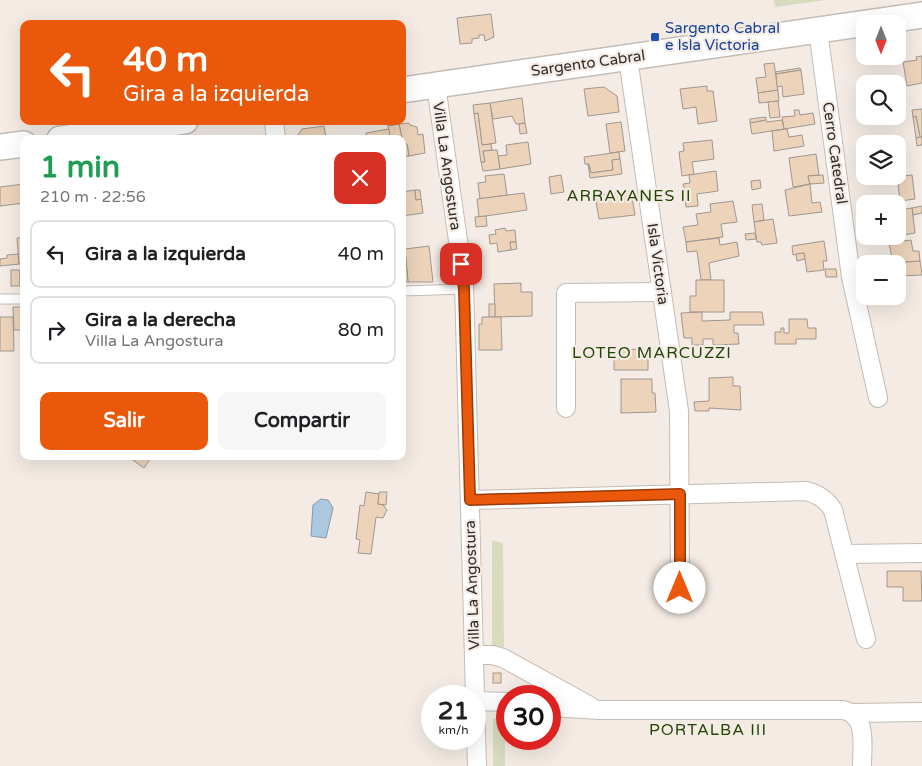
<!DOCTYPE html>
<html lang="es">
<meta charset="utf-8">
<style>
:root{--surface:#fff;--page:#f6f6f6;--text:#202124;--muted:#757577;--line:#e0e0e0;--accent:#ea580c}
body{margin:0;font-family:"Varela Round",sans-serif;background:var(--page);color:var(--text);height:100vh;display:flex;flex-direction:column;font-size:19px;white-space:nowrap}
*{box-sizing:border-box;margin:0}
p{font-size:16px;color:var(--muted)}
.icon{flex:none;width:28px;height:28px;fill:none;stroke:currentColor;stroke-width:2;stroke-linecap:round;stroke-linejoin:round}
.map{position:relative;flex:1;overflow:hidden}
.side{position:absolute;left:20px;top:135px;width:386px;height:325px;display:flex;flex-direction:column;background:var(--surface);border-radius:10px;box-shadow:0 5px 20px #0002}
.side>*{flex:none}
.hud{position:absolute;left:20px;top:20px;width:386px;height:105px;border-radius:10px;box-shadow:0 5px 20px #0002;background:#ea580c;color:#fff;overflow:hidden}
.needle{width:32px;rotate:180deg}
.controls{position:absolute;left:856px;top:15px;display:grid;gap:10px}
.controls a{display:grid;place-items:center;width:50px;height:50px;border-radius:10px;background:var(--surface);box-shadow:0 5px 20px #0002;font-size:25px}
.speed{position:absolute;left:421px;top:685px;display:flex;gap:10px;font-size:25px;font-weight:700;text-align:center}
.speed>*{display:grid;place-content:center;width:65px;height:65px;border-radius:50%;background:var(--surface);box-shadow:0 5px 20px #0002;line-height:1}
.speed small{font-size:12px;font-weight:400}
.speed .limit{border:8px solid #d22;background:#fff;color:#111}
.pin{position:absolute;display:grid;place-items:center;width:42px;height:42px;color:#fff;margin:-21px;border-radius:10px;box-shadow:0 2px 8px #0006}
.me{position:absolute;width:55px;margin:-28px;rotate:0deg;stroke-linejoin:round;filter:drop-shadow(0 0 4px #0008)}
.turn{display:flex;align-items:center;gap:18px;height:105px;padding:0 20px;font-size:22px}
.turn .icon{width:65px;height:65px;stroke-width:2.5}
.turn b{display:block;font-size:35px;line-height:42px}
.round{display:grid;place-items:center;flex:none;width:52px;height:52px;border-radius:10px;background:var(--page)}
.headline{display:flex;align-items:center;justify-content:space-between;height:85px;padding:0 20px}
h1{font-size:30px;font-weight:700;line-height:38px;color:#1e9e55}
.primary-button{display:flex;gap:10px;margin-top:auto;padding:10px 20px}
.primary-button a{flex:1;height:58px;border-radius:10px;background:var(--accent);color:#fff;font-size:20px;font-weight:700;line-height:58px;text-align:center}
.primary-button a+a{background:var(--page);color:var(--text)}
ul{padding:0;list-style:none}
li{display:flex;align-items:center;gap:15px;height:68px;margin:0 10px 8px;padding:0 10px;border:2px solid var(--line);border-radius:10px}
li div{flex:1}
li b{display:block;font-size:19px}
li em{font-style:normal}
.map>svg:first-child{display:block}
</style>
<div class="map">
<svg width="922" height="766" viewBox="0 0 922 766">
<rect width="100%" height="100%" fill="#f4ece4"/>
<g fill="#d9dbbf">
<path d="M774,0H826L775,7Z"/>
<path d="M492,540L503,543L504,647H492Z"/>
<rect x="493" y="718" width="12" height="48"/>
</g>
<path fill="#acc8df" stroke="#8699a8" d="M321,499L328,500L333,508L326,538L311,536L313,505Z"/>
<g fill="#ecd3ba" stroke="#9f9790">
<path d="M491,14L494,37L485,41L484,35H479V38L472,39V43L460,44L457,18Z"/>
<path d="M922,56V83L907,86L903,62L917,60L916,57Z"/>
<path d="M774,63L778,90L758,93L756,78L766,77L764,64Z"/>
<path d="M800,68L801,70L776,74L775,72Z"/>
<path d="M801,70L804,94L783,97L782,86L777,87L776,74Z"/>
<path d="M707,86V91H713L717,121L698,124L696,107L683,109L680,89Z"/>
<path d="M604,87L617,96L619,112L588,116L584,89Z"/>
<path d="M778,90L779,101L759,103L758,93Z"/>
<path d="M522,98L525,123L516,124L512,116L493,119L490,103Z"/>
<path d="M778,101L780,117L770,118L768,102Z"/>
<path d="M490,103L496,143L482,145L478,113L474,114L473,105Z"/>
<path d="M922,109V137H920L916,116L913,117L912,110Z"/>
<path d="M794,110H799L800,115L813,113L815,124L784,129L782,117L795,116Z"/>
<path d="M478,113L482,145L491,144L492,150L483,151L485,162H481L474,114Z"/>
<path d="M916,116L920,137L916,138L913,117Z"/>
<path d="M766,117V120L750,123V119Z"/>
<path d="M766,120L767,122L782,120L784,129L752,134L750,123Z"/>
<path d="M388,121H399V124L388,126Z"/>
<path d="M621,122L625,151L610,153L606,124Z"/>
<path d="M409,123L410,125L417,127L418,135L423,134L425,153L409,156L407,144L403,145L399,124Z"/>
<path d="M525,123L527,133L520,134L519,124Z"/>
<path d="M399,124L402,138L390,139L388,126Z"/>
<path d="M324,126L326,139H295L302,129Z"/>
<path d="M389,129L390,139H366V133Z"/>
<path d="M787,129L789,137L802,135L804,146L774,151L772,131Z"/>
<path d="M920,137H922V145L917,146L916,138Z"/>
<path d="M869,139L870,144H865V148L861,149L859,140Z"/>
<path d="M712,140L714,159L692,162L694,174L682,176L679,152L684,151L683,143Z"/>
<path d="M528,142L531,164L500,169L498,156L507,155L506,145Z"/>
<path d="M407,144L409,156L402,157V145Z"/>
<path d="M497,150L500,169L483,171L481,162H485L483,151Z"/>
<path d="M619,152L620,159L612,160L613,170L591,173L589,164H585L584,157Z"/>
<path d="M816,154L819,175L808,176L810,184L793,187L789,158Z"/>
<path d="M620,159L622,174L590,178L588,164L591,173L613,170L612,160Z"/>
<path d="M716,171L718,191L697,194L698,206L686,207L685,199H682L681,194L685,193L683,184L690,183L689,175Z"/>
<path d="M504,174L507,195L480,199L478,183L486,182L485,176Z"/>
<path d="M561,175L564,192L551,194L549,177Z"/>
<path d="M823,175L824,183L810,184L808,176Z"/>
<path d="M912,175L915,199L900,201L898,185L904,181L903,176Z"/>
<path d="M760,180L761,188L752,190L751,181Z"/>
<path d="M24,184V203L0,206V187Z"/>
<path d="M810,184L812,203L820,202L822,212L789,216L785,190Z"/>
<path d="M415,190L416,200L421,199L423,213L402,216V192Z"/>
<path d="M415,190H420L421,199L416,200Z"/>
<path d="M631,191L635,215L599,219L595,196Z"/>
<path d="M524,193L527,210L479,217L477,199Z"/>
<path d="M733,201L737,222L721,224L723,237L686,242L683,227L698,225L696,214L711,212L710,204Z"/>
<path d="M762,204L764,220L754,222L752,205Z"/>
<path d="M922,206V213L913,215L912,208Z"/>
<path d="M912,208L915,233L898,236V210Z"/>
<path d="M486,216L487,226L476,227L475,217Z"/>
<path d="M773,219L777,243L762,245L761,242H757L754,222Z"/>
<path d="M505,228L506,231L515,230L516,242H510L511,250L498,252L497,243L490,244L489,235L496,234L495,230Z"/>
<path d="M755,233L756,239L746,240L745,234Z"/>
<path d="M24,237V264H19L17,238Z"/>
<path d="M719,238L720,245L737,242L739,256L709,263L711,280H701L697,251L687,252L686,242Z"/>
<path d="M911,240L913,251H919L920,261L895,263V258H892L889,243Z"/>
<path d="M824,241L827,261H823L824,270L807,272L804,253L793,255L792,246Z"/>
<path d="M510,242H516L517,249L511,250Z"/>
<path d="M429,246L433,282H408L405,249Z"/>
<path d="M405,249L408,282H402V250Z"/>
<path d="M804,253L805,259L797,261L796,254Z"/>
<path d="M18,254L19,264L0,266V259L7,258V255Z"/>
<path d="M920,261L922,275L898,276V264L895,263Z"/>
<path d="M825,269H836L837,277H826Z"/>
<rect x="11" y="270" width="9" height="16"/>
<path d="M20,270H24V290L20,286Z"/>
<path d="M696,280H724V312H690V296H696Z"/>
<path d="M521,283V292H532V316L495,317L494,284Z"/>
<rect x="489" y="304" width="6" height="13"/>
<path d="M13,307H24V330H14Z"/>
<path d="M702,312V321L730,320V312H762L764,325H734V333H738L739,344L713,345V339H703V345H692V338H684L681,313Z"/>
<path d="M0,317H13L14,351H0Z"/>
<path d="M482,317H501L502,350H479V324H482Z"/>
<path d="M789,319H807L808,328H816V339H796V344H775V332H781V328H784V333H789Z"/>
<path d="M644,349V358H648V370H614V350Z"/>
<path d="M733,377V386H740L741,410L709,408V411H695L694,402L709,401V378Z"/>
<path d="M621,379H652V393H655L656,412L621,413Z"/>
<path d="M127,456H152L144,468Z"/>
<path d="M366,492L379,494L378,504L383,505L387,510L383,518L376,517L371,554L358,553L360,540L356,539L360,505L364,506Z"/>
<path d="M379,492H387L386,505L378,504Z"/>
<path d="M887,571H921L922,601H903V587H887Z"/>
<rect x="493" y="673" width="8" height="10"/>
</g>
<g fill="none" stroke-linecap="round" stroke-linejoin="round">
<g stroke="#c4bcb4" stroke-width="11">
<g id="lane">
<path d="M402,291L465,289"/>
<path d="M0,299H24"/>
</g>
</g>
<g stroke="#c4bcb4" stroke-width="20">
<g id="street">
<path d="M818,30L851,277L878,398"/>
<path d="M628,58L679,411L680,588"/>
<path d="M436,85L464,283L475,696"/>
<path d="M274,121L276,139"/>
<path d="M566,408V293L662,292"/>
<path d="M470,500L806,491C818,494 827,500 833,510L866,639"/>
<path d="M844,554L922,553"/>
<path d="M474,655H492L503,658L590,706"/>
<path d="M475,701L508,702"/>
<path d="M475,704L477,766"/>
<path d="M550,707L600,710H843C868,715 862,746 862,766"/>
<path d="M853,713L922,712"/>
</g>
</g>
<g stroke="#c4bcb4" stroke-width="28">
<g id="secondary">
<path d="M402,90L922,15"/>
<path d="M60,139L185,121"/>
<path d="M0,147L24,144"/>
</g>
</g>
<use href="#lane" stroke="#fff" stroke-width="9"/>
<use href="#street" stroke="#fff" stroke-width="18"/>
<use href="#secondary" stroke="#fff" stroke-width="25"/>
</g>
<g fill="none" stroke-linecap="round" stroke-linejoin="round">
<g stroke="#983908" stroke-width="12">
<path id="route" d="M461,264L464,289L470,500L680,494V588"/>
</g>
<use href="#route" stroke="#ea580c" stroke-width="9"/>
</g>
<rect fill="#1a4fb4" stroke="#f4ece4" stroke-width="2" x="650" y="32" width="10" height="10" rx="2.5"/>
<g text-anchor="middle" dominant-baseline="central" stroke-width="4.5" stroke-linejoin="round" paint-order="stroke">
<g font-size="15" fill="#164399" stroke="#f4ece4" text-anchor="start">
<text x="665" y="28">Sargento Cabral<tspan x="665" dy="17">e Isla Victoria</tspan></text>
</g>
<g font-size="15" fill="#2f2b28" stroke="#f4ece4">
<text transform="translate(588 63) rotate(-8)">Sargento Cabral</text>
<text transform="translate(835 153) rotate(82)">Cerro Catedral</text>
<text transform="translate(447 166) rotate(82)">Villa La Angostura</text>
<text transform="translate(658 264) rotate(82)">Isla Victoria</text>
<text transform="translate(472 585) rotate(-92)">Villa La Angostura</text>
</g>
<g font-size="16" letter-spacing="1" fill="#214604" stroke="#f4ece4">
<text x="629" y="196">ARRAYANES II</text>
<text x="652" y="353">LOTEO MARCUZZI</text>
<text x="708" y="730">PORTALBA III</text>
</g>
</g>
</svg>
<div class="controls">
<a><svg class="needle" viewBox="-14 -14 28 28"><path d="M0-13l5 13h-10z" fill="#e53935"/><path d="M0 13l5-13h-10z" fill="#757577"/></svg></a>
<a><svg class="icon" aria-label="search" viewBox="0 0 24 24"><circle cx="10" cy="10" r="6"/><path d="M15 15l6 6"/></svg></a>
<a><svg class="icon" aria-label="layers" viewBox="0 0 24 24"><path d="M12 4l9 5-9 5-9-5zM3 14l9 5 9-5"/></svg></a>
<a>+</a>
<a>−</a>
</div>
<div class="speed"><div>21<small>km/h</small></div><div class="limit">30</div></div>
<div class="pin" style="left:461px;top:264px;background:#d93025"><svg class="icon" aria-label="arrive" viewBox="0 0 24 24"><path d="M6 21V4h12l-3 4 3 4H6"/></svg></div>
<svg class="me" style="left:680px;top:588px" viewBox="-20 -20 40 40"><circle r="19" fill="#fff"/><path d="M0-13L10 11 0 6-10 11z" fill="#ea580c"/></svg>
<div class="hud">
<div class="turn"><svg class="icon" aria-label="left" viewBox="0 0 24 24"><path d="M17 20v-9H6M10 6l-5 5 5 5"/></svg><div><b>40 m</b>Gira a la izquierda</div></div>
</div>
<section class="side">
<div class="headline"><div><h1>1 min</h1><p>210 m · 22:56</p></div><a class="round" style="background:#d93025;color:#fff"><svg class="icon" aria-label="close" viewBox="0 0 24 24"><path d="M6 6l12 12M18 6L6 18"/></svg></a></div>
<ul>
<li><svg class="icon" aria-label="left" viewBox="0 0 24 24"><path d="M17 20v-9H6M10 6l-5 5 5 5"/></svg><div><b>Gira a la izquierda</b></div><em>40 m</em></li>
<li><svg class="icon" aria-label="right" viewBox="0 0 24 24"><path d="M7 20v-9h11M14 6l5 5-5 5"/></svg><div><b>Gira a la derecha</b><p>Villa La Angostura</p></div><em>80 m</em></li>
</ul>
<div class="primary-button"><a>Salir</a><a>Compartir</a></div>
</section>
</div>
